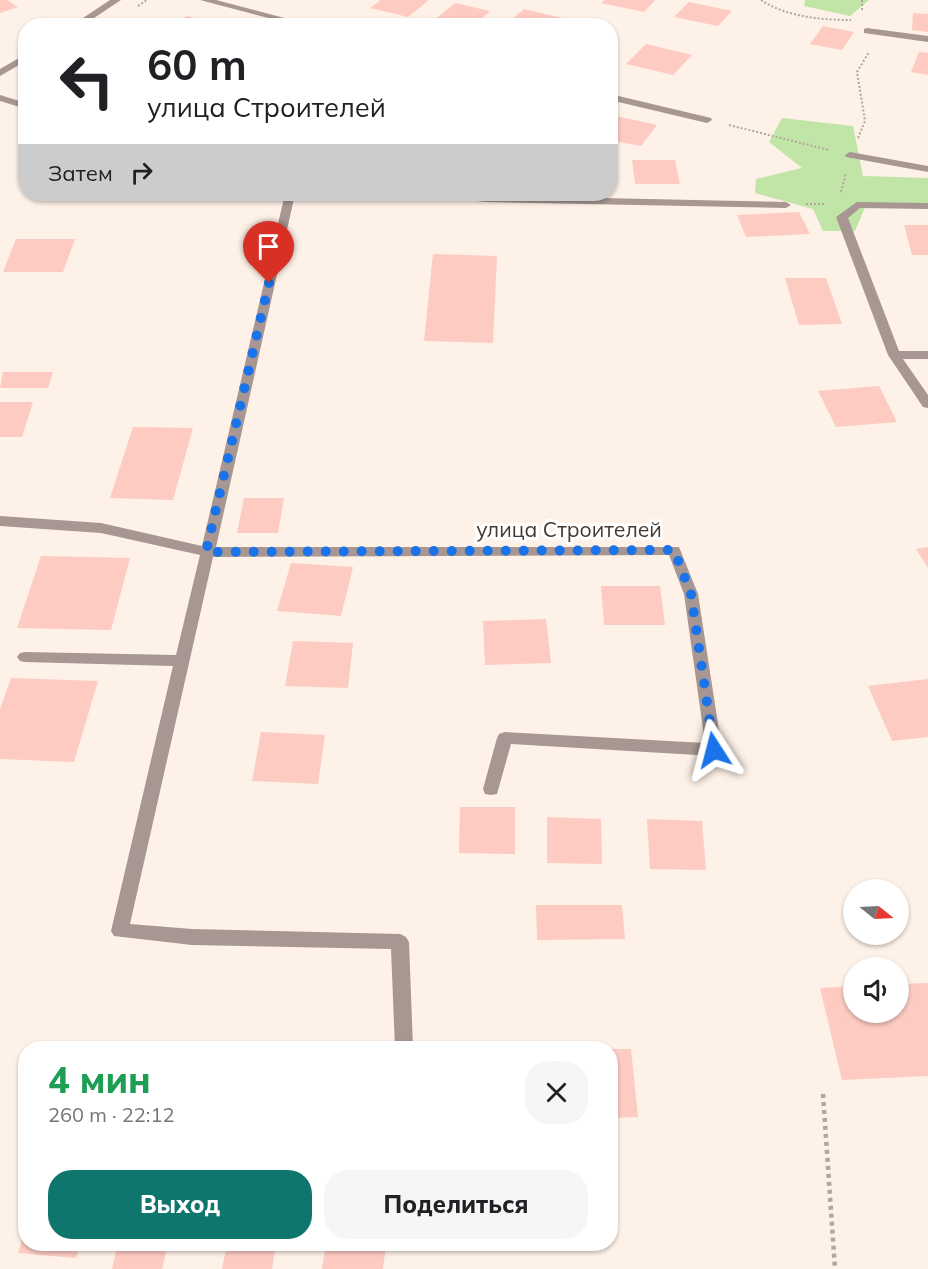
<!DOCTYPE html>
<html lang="ru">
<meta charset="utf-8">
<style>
:root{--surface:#fff;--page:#f6f6f6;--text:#202124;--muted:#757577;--accent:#0f766e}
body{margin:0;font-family:Mulish,sans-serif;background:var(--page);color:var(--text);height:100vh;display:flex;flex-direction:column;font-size:22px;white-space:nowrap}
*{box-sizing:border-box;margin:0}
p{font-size:20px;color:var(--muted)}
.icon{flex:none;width:33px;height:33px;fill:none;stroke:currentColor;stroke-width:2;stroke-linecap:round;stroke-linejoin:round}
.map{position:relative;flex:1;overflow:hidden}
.side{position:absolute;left:18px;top:1041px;width:600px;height:210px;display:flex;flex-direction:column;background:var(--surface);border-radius:24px;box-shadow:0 2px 4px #0004}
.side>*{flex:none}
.banner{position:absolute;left:18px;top:18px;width:600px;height:183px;border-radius:24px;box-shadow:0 2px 4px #0004;background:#fff;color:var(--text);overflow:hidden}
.needle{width:39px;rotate:108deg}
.controls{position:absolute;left:843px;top:879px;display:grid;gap:12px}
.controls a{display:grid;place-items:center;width:66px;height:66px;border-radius:50%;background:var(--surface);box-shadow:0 2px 4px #0004;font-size:30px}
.pin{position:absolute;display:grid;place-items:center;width:51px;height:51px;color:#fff;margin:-62px -26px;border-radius:50% 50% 50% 0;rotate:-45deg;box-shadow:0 0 6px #0007}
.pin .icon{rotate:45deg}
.me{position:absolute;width:66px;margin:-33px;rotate:351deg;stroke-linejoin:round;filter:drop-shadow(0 0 4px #0008)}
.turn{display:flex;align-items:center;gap:21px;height:126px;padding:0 30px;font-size:27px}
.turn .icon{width:78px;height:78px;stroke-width:2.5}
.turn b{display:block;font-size:42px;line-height:51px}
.then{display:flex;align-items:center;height:57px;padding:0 30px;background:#0003;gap:12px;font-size:22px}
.round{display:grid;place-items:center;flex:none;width:63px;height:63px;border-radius:24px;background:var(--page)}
.headline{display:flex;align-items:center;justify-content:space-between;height:102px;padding:0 30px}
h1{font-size:36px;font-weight:800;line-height:45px;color:#1e9e55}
.button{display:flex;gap:12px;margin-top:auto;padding:12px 30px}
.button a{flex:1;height:69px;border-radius:24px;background:var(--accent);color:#fff;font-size:24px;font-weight:800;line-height:69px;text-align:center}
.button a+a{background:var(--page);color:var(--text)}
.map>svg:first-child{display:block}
</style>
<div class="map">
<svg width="928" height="1269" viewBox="0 0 928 1269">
<rect width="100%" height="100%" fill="#fef1e7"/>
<g fill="#c0e5a6">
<path d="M805,0H869L850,16L804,6Z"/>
<path d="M782,118L853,126L863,176L928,178V203L866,205L855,231H823L813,209L755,193L756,179L802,168L769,142Z"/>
</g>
<g fill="#fdcbc2">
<path d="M0,0H7L18,7L0,13Z"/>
<path d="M381,0H429L408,17L370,8Z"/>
<path d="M605,0H655L644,12L601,3Z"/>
<path d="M689,2L732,11L718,26L674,17Z"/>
<path d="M455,3L490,11L473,26H452L433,21Z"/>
<path d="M524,9L580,22L576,26H504Z"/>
<path d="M913,13L928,14V32L912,30Z"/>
<path d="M187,16L220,25V26H171Z"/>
<path d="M823,26L854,32L842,50L810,44Z"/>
<path d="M646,44L692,55L673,75L626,64Z"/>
<path d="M919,52L928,53V75L911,72Z"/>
<path d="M611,115L657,125L641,146L610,140Z"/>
<path d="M632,160H675L680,184H635Z"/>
<path d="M799,212L810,234L746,237L737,215Z"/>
<path d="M904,225H928V255H912Z"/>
<path d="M16,239H75L63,272H3Z"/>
<path d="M433,254L497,256L493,343L424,341Z"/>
<path d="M785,278H826L842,324L799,325Z"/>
<path d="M3,372H53L48,388H0Z"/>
<path d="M879,386L897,422L836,427L818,391Z"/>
<path d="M0,402H33L22,437H0Z"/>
<path d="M133,427L193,428L173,500L110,498Z"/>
<path d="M244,498H284L278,533H237Z"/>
<path d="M928,547V568L916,549Z"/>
<path d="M41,556L130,558L111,630L17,628Z"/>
<path d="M291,563L353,567L341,616L277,611Z"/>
<path d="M601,586H660L665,625H604Z"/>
<path d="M546,619L551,663L485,665L483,621Z"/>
<path d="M293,641L353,643L348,688L285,686Z"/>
<path d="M11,678L98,681L74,762L0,759V709Z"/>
<path d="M928,679V737L892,741L868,686Z"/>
<path d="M261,732L325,735L318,784L252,781Z"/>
<path d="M460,807H515V854L459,853Z"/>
<path d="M547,817L601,819L602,864L547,863Z"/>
<path d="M647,819L702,821L706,870L650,869Z"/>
<path d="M536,905H622L625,939L537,940Z"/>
<path d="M928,983V1076L842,1080L820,988L854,986V1012H898V984Z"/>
<path d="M610,1049H631L638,1117L610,1118Z"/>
<path d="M26,1228V1244H80L76,1258L18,1253Z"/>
<path d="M118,1244H168L162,1269H112Z"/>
<path d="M227,1244H276L272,1269H222Z"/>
<path d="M326,1244H386L383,1269H322Z"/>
</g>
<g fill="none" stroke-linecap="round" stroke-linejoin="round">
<g stroke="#b3a69c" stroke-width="2" stroke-dasharray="2 2" stroke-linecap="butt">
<path d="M761,0C787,17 821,20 851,20"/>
<path d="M862,0V11"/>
<path d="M138,6L147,0"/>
<path d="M729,125L829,150"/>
<path d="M858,138L865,121L857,72L869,52"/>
<path d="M841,192L846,173"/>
<path d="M806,204H825"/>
</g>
<path stroke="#b3a69c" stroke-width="4.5" stroke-dasharray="4 4" stroke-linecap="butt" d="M823,1094L835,1269"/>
<g fill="#a79692" fill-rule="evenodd">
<path d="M110,0H121L82,26H71Z"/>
<path d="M200,0H216L315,26H298Z"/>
<path d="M867,28L928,36V42L864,33V29Z"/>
<path d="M26,54V61L0,76V69Z"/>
<path d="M610,94L711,118L712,120L707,123L610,100Z"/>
<path d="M0,95L26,103V109L0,101Z"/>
<path d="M850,152L928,166V172L846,157L845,155Z"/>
<path d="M285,194H295L216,547H679L698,594L722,750L720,754L714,756L511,744L497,794L491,795L485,794L483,789L497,738L499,734L505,732L705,743L684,594L669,555L213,557L130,924L192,929L400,934L406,937L409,942L413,1048H395L391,949L192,945L114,936L111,931L173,666L25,662L20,661L17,657L20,653L25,652L176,655L200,555L101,533L0,526V516L101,523L202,546Z"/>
<path d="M418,194L786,202L791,205L786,208L487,202L423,197Z"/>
<path d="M857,202L928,203V209L860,208L848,218L899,351H928V359H903L928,395V408L923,407L888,355L836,217Z"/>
</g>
</g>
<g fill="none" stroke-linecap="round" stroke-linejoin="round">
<path stroke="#1a73e8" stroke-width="10" stroke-dasharray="0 18" d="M269,283L206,552L674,550L691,594L714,750"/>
</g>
<g text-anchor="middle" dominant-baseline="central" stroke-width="6" stroke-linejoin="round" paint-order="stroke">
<g font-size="21" fill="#45382f" stroke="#fff">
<text x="569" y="529">улица Строителей</text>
</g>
</g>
</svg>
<div class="controls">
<a><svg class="needle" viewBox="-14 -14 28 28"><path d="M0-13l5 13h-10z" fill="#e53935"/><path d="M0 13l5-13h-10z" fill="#757577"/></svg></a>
<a><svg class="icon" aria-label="sound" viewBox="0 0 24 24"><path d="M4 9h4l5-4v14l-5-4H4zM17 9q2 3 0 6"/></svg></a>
</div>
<div class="pin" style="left:269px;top:283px;background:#d93025"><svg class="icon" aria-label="arrive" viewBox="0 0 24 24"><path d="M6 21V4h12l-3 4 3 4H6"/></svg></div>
<svg class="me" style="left:714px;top:750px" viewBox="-20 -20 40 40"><path d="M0-17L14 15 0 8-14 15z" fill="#1a73e8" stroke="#fff" stroke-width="4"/></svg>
<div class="banner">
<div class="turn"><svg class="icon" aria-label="left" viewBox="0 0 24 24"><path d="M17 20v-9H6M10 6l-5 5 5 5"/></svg><div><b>60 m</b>улица Строителей</div></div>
<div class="then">Затем<svg class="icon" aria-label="right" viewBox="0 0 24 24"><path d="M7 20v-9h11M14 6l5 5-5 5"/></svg></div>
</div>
<section class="side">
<div class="headline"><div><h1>4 мин</h1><p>260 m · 22:12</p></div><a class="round"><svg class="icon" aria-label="close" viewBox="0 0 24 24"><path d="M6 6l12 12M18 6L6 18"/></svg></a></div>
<div class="button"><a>Выход</a><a>Поделиться</a></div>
</section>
</div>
